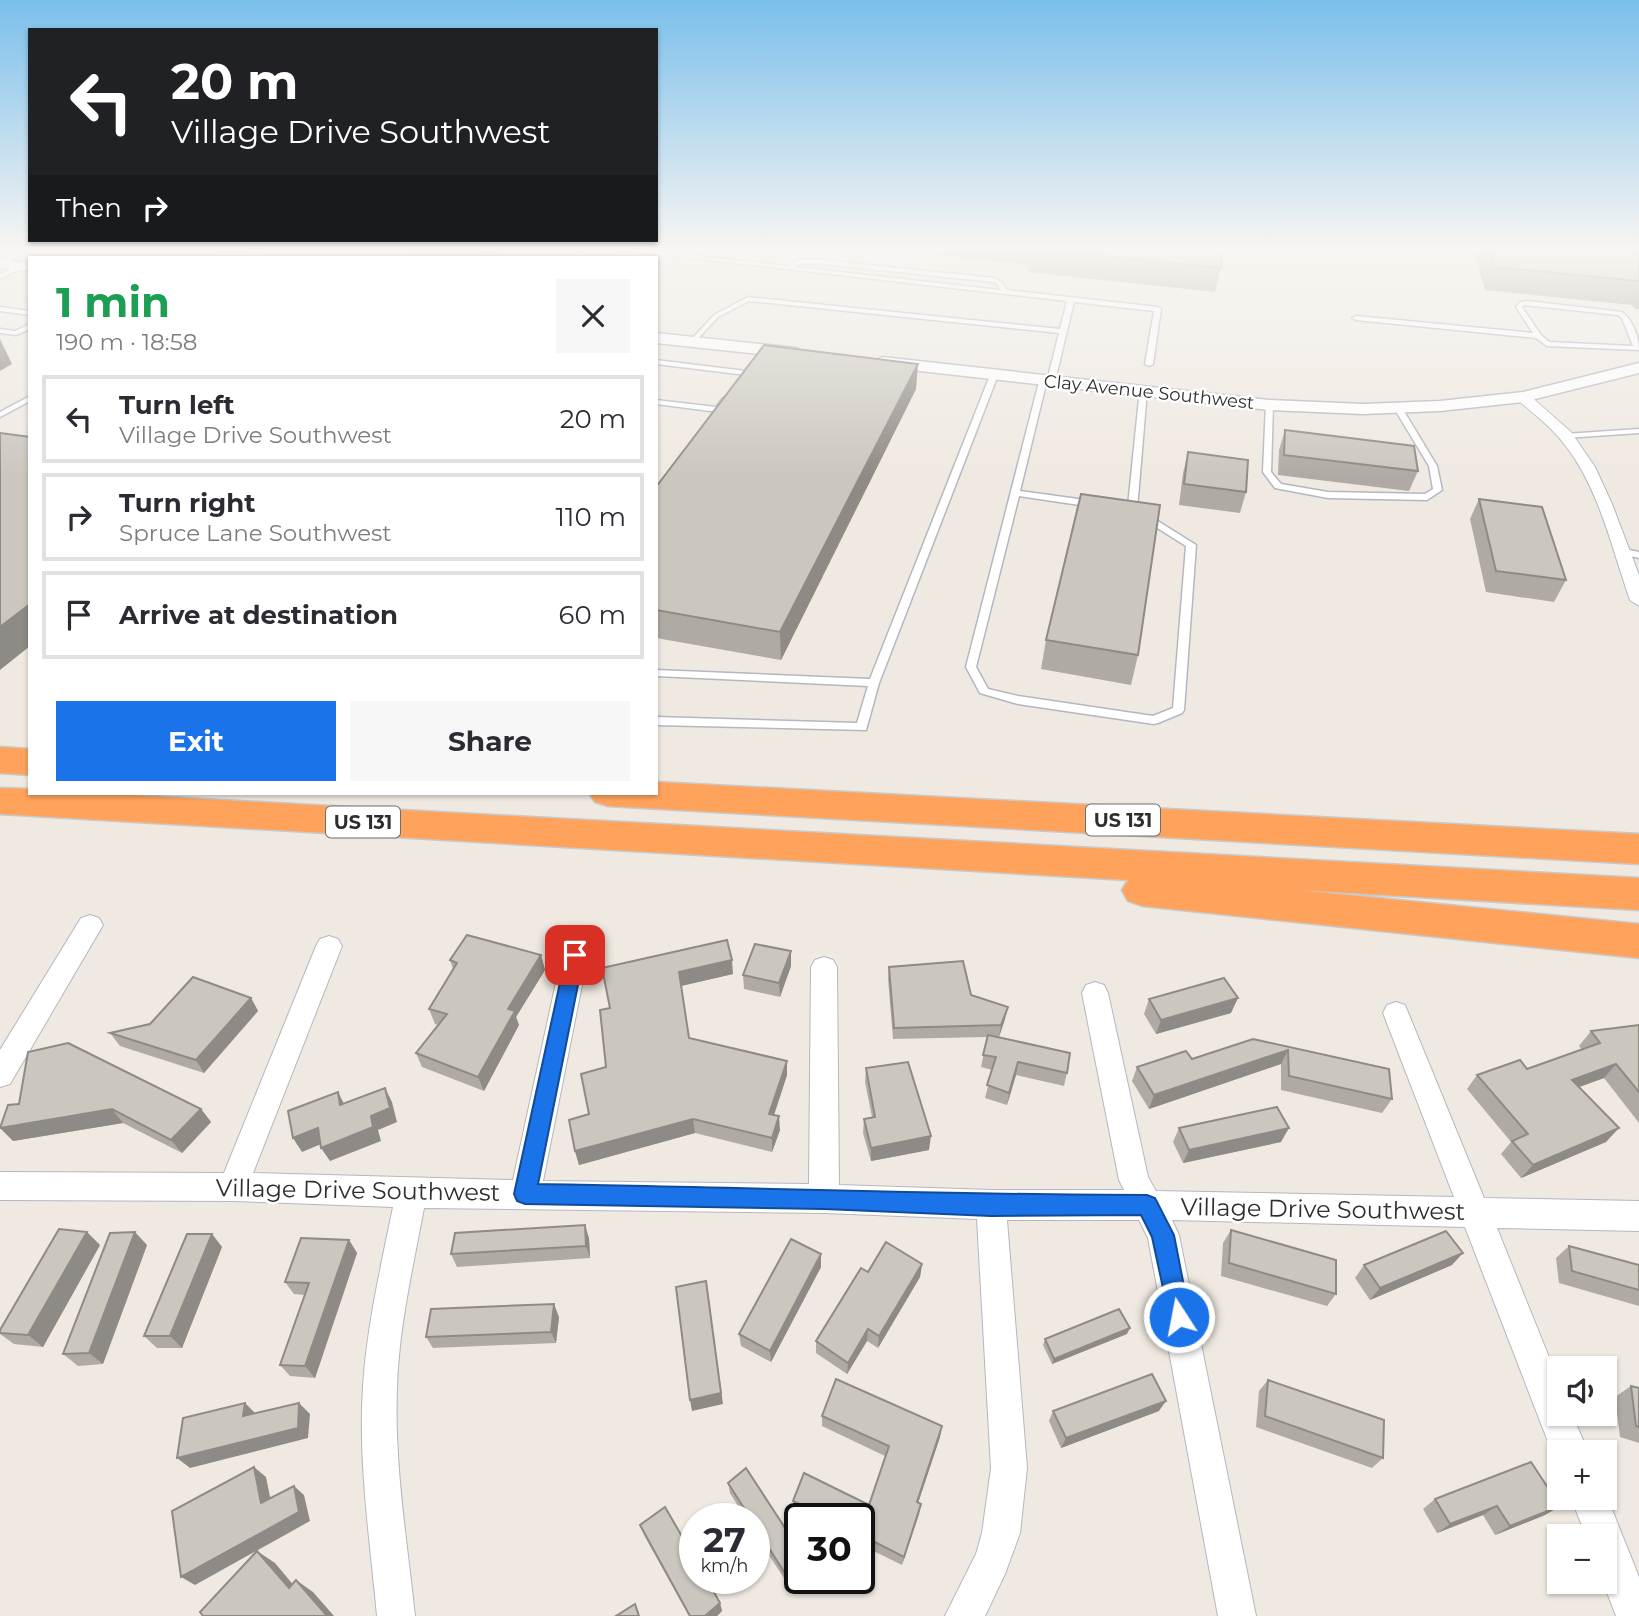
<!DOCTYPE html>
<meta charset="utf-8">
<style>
:root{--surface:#fff;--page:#f7f7f7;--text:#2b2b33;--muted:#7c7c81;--line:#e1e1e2;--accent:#1a73e8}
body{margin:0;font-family:Montserrat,sans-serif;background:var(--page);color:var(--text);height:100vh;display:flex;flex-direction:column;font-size:26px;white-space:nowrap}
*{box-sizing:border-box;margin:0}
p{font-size:23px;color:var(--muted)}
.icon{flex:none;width:38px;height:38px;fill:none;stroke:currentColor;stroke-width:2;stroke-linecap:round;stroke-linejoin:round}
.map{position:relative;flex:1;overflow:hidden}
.panel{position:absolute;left:28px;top:256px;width:630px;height:539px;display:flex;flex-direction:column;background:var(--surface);border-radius:0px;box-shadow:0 2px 5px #0004}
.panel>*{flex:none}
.hud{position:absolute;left:28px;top:28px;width:630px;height:214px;border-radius:0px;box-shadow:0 2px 5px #0004;background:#202124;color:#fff;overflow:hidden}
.tools{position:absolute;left:1547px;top:1356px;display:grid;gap:14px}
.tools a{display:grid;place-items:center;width:70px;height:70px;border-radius:0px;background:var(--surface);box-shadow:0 2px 5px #0004;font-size:35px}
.speed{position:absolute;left:679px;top:1503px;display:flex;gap:14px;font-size:35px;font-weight:700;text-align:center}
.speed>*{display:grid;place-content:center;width:91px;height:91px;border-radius:50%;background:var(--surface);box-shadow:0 2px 5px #0004;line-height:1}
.speed small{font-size:18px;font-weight:400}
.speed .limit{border:4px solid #111;border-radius:10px;background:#fff;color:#111}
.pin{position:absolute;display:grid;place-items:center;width:60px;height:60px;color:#fff;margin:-30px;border-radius:14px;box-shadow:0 4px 10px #0006}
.me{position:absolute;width:77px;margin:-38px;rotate:349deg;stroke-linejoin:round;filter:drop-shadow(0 0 5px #0008)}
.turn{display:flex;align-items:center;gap:24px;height:147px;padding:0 28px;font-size:32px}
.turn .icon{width:91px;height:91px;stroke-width:2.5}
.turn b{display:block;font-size:49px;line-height:60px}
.then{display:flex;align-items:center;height:66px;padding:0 28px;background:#0003;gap:14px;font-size:26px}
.round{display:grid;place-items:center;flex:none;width:74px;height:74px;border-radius:0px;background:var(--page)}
.summary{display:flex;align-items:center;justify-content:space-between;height:119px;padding:0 28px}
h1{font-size:42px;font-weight:700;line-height:52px;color:#1e9e55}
.cta{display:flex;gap:14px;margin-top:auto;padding:14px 28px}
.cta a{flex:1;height:80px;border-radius:0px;background:var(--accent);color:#fff;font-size:28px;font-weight:700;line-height:80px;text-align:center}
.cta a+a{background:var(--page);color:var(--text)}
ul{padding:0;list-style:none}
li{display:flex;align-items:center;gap:21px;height:88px;margin:0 14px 10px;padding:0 14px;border:4px solid var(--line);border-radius:0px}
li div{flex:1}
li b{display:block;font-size:26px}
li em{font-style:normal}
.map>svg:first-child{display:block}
</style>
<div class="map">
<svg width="1639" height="1616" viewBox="0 0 1639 1616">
<rect width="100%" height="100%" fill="#efe9e1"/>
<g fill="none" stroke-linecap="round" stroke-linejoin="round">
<g stroke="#b4b7c1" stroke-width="3">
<g id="service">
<path d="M22,250H31L0,266V261Z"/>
<path d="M217,250H266L263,252Z"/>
<path d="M376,250H383L378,257H372Z"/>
<path d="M529,250H537L529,257H522Z"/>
<path d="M619,250H644L788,266L798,260H821L994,278L1002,282L1007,290L1158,307L1161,309L1153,364L1149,366L1145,364L1154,311L1074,302L1055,381L1051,383L1047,381L1059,333L749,301L718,317L693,344L689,342L714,315L748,297L1060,329L1067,301ZM799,264H821L993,282L997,284L1000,290L795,267Z"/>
<path d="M22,264L25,266L24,267L0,279V274Z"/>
<path d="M1528,301L1622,312C1633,320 1639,338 1639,350L1547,346L1536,338L1356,320L1352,318L1356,316L1533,333L1516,307L1520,302ZM1524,305L1618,315L1622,318L1633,346L1549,342L1541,335L1522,307Z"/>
<path d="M0,307L30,311V315L0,311Z"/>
<path d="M30,324V329L16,335L0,333V329L15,331Z"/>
<path d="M656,360L746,371L750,373L746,375L656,364Z"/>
<path d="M991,373L998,375L879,683L866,730L656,725V717L857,723L868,686L656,676V670L870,679Z"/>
<path d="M1040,378L1047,380L1020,491L1093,501L1098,504L1093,507L1019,496L976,667L988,689L1018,696L1153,716L1173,708L1186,546L1140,517L1142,515H1148L1196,545L1184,710L1182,713L1158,723L1154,724L1018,704L980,693L966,667Z"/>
<path d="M1140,389L1147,391L1137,509L1132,512L1120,508L1128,506Z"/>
<path d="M30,396V401L0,417V412Z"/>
<path d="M723,398L730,400L721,412H718L656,404V400L716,407Z"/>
<path d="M1266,403L1273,405L1271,472L1281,484L1328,492L1425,494L1433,489L1429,466L1394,408L1398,406L1402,408L1437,466L1442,490L1427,500L1328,498L1275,488L1263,472Z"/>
<path d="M1639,429V433L1565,438L1561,436L1565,434Z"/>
<path d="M1620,548L1639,552V558L1617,553V549Z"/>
</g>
</g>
<g stroke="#b4b7c1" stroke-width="2">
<g id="minor">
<path d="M1523,393L1528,394L1571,432L1595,467L1612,504L1639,575V606L1630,600C1612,549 1599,488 1565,445C1552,427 1534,414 1518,400L1516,397Z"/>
<path d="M90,915L99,918L103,925L10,1084L0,1087V1050L81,918Z"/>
<path d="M329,936L338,939L342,946L253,1173L513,1180L562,955L566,948L575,945L584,948L588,955L543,1181L809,1184L811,967L815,960L824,957L833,960L837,967L839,1185L991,1190H1124L1119,1180L1082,993L1086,985L1095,982L1104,985L1108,993L1148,1177L1156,1191L1454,1197L1383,1013L1387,1005L1396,1002L1405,1005L1484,1198L1639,1201V1231L1497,1228L1559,1382V1414H1572L1588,1452H1559L1557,1465L1465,1227L1172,1220L1179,1235L1256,1616H1218L1148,1238L1139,1220H1007L1027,1468L1020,1533L1005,1574L985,1616H945L976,1554L982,1533L991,1468L977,1219L824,1213L424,1208C413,1267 399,1326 397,1387C394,1464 407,1540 415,1616H377C370,1540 358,1463 363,1386C367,1325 381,1266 393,1207L233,1201L0,1200V1172L224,1173L316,946L320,939Z"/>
<path d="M1605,1492L1639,1577V1616H1616L1603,1582L1605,1536H1586L1571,1498H1605Z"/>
</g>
</g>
<g stroke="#b4b7c1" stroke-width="3">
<g id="tertiary">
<path d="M579,250H595L588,257H573Z"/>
<path d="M0,260L30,263V271L0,268Z"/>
<path d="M656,333L796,348L804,353L796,358L656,343Z"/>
<path d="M882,357L1269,400L1363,404L1440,401L1523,392L1639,363V373L1523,402L1440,411L1363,414L1269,410L876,366L873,362Z"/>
</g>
</g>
<g stroke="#c9c9c9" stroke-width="3">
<g id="motorway">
<path d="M0,747L30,749V775L0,773Z"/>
<path d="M656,782L1639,834V864L608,806L595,802L589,793H656Z"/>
<path d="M0,788L30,789V793H94L1639,878V910L1298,890L1639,924V958L1143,906L1128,901L1122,890L1128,880L0,814Z"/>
</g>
</g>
<use href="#service" fill="#fff" fill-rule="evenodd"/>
<use href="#minor" fill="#fff" fill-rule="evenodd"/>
<use href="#tertiary" fill="#fff" fill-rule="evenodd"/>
<use href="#motorway" fill="#ffa35c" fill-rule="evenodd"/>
</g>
<g fill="#afaba4">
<path d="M407,250H510L500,257H408Z"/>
<path d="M892,250H1223L1221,268L1215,292L1028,272L1029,265Z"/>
<path d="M1473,250H1639V309H1635L1632,305L1485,290Z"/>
<path d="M916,389L781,660L656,638V487Z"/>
<path d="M1285,430L1418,471L1409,491L1278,475L1279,450Z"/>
<path d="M1188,452L1246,492L1240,513L1179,505L1183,473Z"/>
<path d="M1479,499L1566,580L1554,602L1486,592L1470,519Z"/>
<path d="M1046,640L1138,655L1131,685L1041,669Z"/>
<path d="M541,955L545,970L516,1017L519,1025L484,1091L422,1067L416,1053L438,1025L435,1024L429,1009L453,969L450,960Z"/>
<path d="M791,966L780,997L744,989L743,975Z"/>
<path d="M889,967L971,995L1005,1019L999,1037L1067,1073L1064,1086L1016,1075L1007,1105L985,1098L992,1070L981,1067L987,1037L893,1039L888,979Z"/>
<path d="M602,968L733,974L681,986L689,1038L787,1075L774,1115L780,1130L772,1152L695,1133L579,1165L575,1151L606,1067L610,1008Z"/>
<path d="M251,998L258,1011L204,1073L120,1046L110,1033Z"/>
<path d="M1149,999L1231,1013L1156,1034L1144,1014Z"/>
<path d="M1639,1025V1123L1604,1078L1579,1087L1606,1142L1521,1178L1501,1154L1511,1142L1467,1089L1477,1075L1527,1069L1582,1050L1579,1046L1591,1031Z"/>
<path d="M1253,1039L1389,1069L1392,1099L1382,1113L1281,1090V1064L1149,1109L1132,1081L1137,1067L1192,1059Z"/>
<path d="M866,1068L929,1150L871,1161L863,1133L864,1119L872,1117L865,1082Z"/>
<path d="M8,1105L201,1109L211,1122L182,1153L123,1123L13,1141Z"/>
<path d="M1179,1128L1281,1142L1183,1163L1173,1142Z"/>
<path d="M1231,1230L1336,1294L1327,1306L1221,1276L1223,1243Z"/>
<path d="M212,1234L222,1247L182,1348H157L144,1336Z"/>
<path d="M589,1238L590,1258L457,1267L451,1254Z"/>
<path d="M349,1240L357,1253L315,1378L290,1376L280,1365L305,1295L294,1294L285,1282Z"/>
<path d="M100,1245L43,1347L14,1344L0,1334V1330Z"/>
<path d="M147,1245L103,1364L78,1366L63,1354Z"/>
<path d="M1569,1246L1639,1265V1306L1559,1283L1556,1258Z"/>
<path d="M821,1254V1267L771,1362L741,1346L739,1334Z"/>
<path d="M922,1264L920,1277L878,1348L867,1341L847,1374L816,1353V1341L868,1272Z"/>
<path d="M1364,1265H1452L1370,1300L1355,1278Z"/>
<path d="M559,1317L556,1343L433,1348L426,1337Z"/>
<path d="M1127,1334L1052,1364L1043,1345L1045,1339Z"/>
<path d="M1268,1380L1383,1458L1372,1468L1256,1427L1259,1391Z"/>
<path d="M1631,1386L1639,1388V1443L1620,1437L1615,1397Z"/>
<path d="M1053,1411H1159L1061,1448L1049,1421Z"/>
<path d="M822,1416L940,1437L918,1503L919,1514L902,1565L859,1544V1519H810L793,1510V1501L869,1505L885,1456L822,1426Z"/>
<path d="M728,1483L800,1551L791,1589L754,1532V1519H746L730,1493Z"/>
<path d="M1435,1499L1560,1506L1545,1515L1495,1535L1483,1515L1437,1533L1423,1509Z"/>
<path d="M640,1525L720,1603L722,1611L717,1616H689L644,1535Z"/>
</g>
<g fill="#8e8b86">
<path d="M473,250H510L500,257H470L469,253Z"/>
<path d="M0,339L12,364L0,371Z"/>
<path d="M918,364L916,389L781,660L780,632Z"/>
<path d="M30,604V646L0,670V627Z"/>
<path d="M791,951V966L780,997L779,983Z"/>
<path d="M541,955L545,970L516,1017L519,1025L484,1091L478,1077L508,1009Z"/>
<path d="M732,960L733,974L681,986L679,972Z"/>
<path d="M251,998L258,1011L204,1073L196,1060Z"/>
<path d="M1238,998L1231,1013L1156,1034L1161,1020Z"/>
<path d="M1008,1007L1005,1019L999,1037L1001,1025Z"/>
<path d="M1288,1050L1281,1064L1149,1109L1154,1095Z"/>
<path d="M787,1061V1075L770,1127L769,1114Z"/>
<path d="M1018,1062L1016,1075L1007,1105L1009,1093Z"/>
<path d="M1616,1064L1604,1078L1560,1094L1572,1080Z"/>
<path d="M385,1088L392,1102L397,1122L378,1130L381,1141L330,1161L321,1148L371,1116Z"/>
<path d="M338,1092L345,1106L340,1105Z"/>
<path d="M112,1109L123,1123L13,1141L0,1128Z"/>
<path d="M201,1109L211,1122L182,1153L171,1140Z"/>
<path d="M779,1116L780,1130L772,1152V1138Z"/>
<path d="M693,1119L695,1133L579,1165L575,1151Z"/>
<path d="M318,1128L326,1142L302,1152L293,1138Z"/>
<path d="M1289,1128L1281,1142L1183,1163L1189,1150Z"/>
<path d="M1619,1128L1606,1142L1521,1178L1533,1165Z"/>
<path d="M931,1136L929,1150L871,1161V1148Z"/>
<path d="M585,1225L589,1238L590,1258L586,1246Z"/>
<path d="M87,1232L100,1245L43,1347L28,1335Z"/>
<path d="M135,1232L147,1245L103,1364L89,1353Z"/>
<path d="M212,1234L222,1247L182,1348L170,1336Z"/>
<path d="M349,1240L357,1253L315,1378L305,1366Z"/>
<path d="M1463,1253L1452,1265L1370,1300L1380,1288Z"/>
<path d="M821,1254V1267L771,1362L770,1351Z"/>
<path d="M922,1264L920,1277L878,1348L879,1336Z"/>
<path d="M708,1294L723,1404L692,1411L690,1400Z"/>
<path d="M554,1304L559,1317L556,1343L551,1332Z"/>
<path d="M1130,1328L1127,1334L1052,1364L1054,1359Z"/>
<path d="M868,1329L867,1341L847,1374L848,1363Z"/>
<path d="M1166,1401L1159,1411L1061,1448L1066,1438Z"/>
<path d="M245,1403L256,1414L243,1416Z"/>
<path d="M299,1403L310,1414L308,1438L190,1468L177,1458Z"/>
<path d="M942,1426L940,1437L915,1512L917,1502Z"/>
<path d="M254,1467L266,1477L273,1512L261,1503Z"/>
<path d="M294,1486L304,1495L310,1521L195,1585L181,1577Z"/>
<path d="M921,1504L919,1514L902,1565L904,1557Z"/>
<path d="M1497,1506L1483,1515L1437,1533L1450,1524Z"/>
<path d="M1560,1506L1545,1515L1495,1535L1510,1526Z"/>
<path d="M257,1551L275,1563L306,1600L289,1588Z"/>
<path d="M800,1573V1578H803L791,1589L790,1581Z"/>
<path d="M296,1580L313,1592L334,1616H327Z"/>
<path d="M720,1603L722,1611L717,1616H705Z"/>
</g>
<g fill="#cbc7bf" stroke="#8e8b86" stroke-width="2">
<path d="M448,250H473L469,253Z"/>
<path d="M1044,250H1223L1221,268Z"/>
<path d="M1489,250H1639V281L1495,267Z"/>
<path d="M764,345L918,364L780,632L656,610V487Z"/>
<path d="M1285,430L1414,446L1418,471L1284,455Z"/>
<path d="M0,433L30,437V604L0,627Z"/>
<path d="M1188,452L1248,460L1246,492L1184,484Z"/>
<path d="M1081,494L1160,505L1138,655L1046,640Z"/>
<path d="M1479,499L1542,507L1566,580L1496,571Z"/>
<path d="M467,935L541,955L508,1009L515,1011L478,1077L416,1053L447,1014L429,1009L457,963L450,960Z"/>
<path d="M727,940L732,960L679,972L689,1038L787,1061L769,1114L779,1116L772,1138L693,1119L575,1151L569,1120L589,1114L581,1074L606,1067L600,1010L610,1008L602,968Z"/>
<path d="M755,944L791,951L779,983L743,975Z"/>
<path d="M963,961L971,995L1008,1007L1001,1025L894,1028L889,967Z"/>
<path d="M193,977L251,998L196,1060L110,1033L150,1024Z"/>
<path d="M1224,978L1238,998L1161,1020L1149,999Z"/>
<path d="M1639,1025V1092L1616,1064L1572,1080L1619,1128L1533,1165L1512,1141L1528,1134L1477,1075L1520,1060L1527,1069L1600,1043L1591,1031Z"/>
<path d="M988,1035L1070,1053L1067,1073L1018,1062L1009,1093L987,1085L996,1057L983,1055Z"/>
<path d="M1253,1039L1389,1069L1392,1099L1289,1076L1288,1050L1154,1095L1137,1067L1186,1051L1192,1059Z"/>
<path d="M68,1043L201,1109L171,1140L112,1109L0,1128L8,1105L19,1104L28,1052Z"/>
<path d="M908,1062L931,1136L871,1148L864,1119L875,1117L866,1068Z"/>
<path d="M385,1088L390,1108L371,1116L373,1127L321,1148L318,1128L293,1138L288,1111L338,1092L340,1105Z"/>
<path d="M1277,1107L1289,1128L1189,1150L1179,1128Z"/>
<path d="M585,1225L586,1246L451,1254L455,1233Z"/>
<path d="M59,1229L87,1232L28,1335L0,1333V1330Z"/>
<path d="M1231,1230L1336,1260V1294L1229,1263Z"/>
<path d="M1446,1231L1463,1253L1380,1288L1364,1265Z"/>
<path d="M135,1232L89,1353L63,1354L110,1233Z"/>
<path d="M187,1234H212L170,1336H144Z"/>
<path d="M301,1238L349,1240L305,1366L280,1365L309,1283L285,1282Z"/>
<path d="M791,1239L821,1254L770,1351L739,1334Z"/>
<path d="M886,1242L922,1264L879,1336L868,1329L848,1363L816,1341L861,1268L868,1272Z"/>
<path d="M1569,1246L1639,1265V1290L1572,1271Z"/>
<path d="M706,1281L721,1393L690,1400L676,1287Z"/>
<path d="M554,1304L551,1332L426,1337L431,1309Z"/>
<path d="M1119,1309L1130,1328L1054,1359L1045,1339Z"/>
<path d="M1152,1374L1166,1401L1066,1438L1053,1411Z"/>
<path d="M836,1379L942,1426L917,1502L921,1504L904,1557L859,1534V1519H829L793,1501L804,1473L869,1505L889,1446L822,1416Z"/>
<path d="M1268,1380L1384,1420L1383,1458L1265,1416Z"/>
<path d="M1631,1386L1639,1388V1427L1636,1426Z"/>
<path d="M245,1403L243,1416L299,1403L298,1428L177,1458L183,1418Z"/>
<path d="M1531,1462L1560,1506L1510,1526L1497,1506L1450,1524L1435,1499Z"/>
<path d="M254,1467L261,1503L294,1486L299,1512L181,1577L172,1511Z"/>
<path d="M746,1468L800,1551V1573L790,1581L754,1525V1519H751L728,1483Z"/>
<path d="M665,1507L695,1559V1578H706L720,1603L705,1616H690L640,1525Z"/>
<path d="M257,1551L289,1588L296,1580L327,1616H203L200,1612Z"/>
<path d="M635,1604L639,1616H616Z"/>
</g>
<linearGradient id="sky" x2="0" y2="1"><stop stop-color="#7abfeb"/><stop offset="0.52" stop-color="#f8f5f2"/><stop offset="1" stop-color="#f8f5f2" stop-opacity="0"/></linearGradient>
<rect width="1639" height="477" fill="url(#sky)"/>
<path fill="#1a73e8" stroke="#114b97" stroke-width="2" d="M575,948L581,950L584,955L538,1184C741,1187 944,1195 1147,1195L1155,1198L1174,1235L1190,1317L1187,1325L1179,1328L1171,1325L1152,1237L1141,1215L991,1216L824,1209L525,1204L517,1201L514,1194L566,955L569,950Z"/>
<g text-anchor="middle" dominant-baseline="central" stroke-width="5" stroke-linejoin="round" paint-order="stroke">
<g font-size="18" fill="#2e2e2e" stroke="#fff">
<text transform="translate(1149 392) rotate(6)">Clay Avenue Southwest</text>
</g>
<g fill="#fff" stroke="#6d6d6d" stroke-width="2">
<rect x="1086" y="804.5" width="74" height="31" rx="5"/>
<rect x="326" y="806.5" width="74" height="31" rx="5"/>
</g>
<g font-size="19" font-weight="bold" fill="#2e2e2e">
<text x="1123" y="820">US 131</text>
<text x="363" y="822">US 131</text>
</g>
<g font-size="24" fill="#2e2e2e" stroke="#fff">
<text transform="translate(358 1190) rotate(1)">Village Drive Southwest</text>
<text transform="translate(1323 1209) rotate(1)">Village Drive Southwest</text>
</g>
</g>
</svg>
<div class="tools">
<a><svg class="icon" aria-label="sound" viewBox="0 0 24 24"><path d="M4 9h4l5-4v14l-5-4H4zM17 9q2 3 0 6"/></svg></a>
<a>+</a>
<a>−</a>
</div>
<div class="speed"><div>27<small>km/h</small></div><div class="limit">30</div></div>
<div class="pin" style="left:575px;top:955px;background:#d93025"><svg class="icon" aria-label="arrive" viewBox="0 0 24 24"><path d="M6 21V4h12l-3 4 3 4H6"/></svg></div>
<svg class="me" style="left:1179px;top:1317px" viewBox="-20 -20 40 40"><circle r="17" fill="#1a73e8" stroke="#fff" stroke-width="3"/><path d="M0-11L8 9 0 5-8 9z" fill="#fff"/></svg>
<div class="hud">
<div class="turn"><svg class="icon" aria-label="left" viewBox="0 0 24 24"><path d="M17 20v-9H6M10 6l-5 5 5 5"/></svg><div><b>20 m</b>Village Drive Southwest</div></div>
<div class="then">Then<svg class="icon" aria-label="right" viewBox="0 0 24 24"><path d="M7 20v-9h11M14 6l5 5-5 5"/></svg></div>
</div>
<section class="panel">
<div class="summary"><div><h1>1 min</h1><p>190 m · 18:58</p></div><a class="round"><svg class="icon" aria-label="close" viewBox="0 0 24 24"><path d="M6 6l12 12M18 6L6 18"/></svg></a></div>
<ul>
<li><svg class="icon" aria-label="left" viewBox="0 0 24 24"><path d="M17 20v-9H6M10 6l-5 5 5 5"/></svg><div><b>Turn left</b><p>Village Drive Southwest</p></div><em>20 m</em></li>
<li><svg class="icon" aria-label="right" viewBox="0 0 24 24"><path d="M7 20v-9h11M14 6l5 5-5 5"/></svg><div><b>Turn right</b><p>Spruce Lane Southwest</p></div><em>110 m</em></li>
<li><svg class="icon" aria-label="arrive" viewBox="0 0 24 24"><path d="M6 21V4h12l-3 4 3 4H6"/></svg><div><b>Arrive at destination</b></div><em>60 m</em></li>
</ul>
<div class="cta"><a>Exit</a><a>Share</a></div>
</section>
</div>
